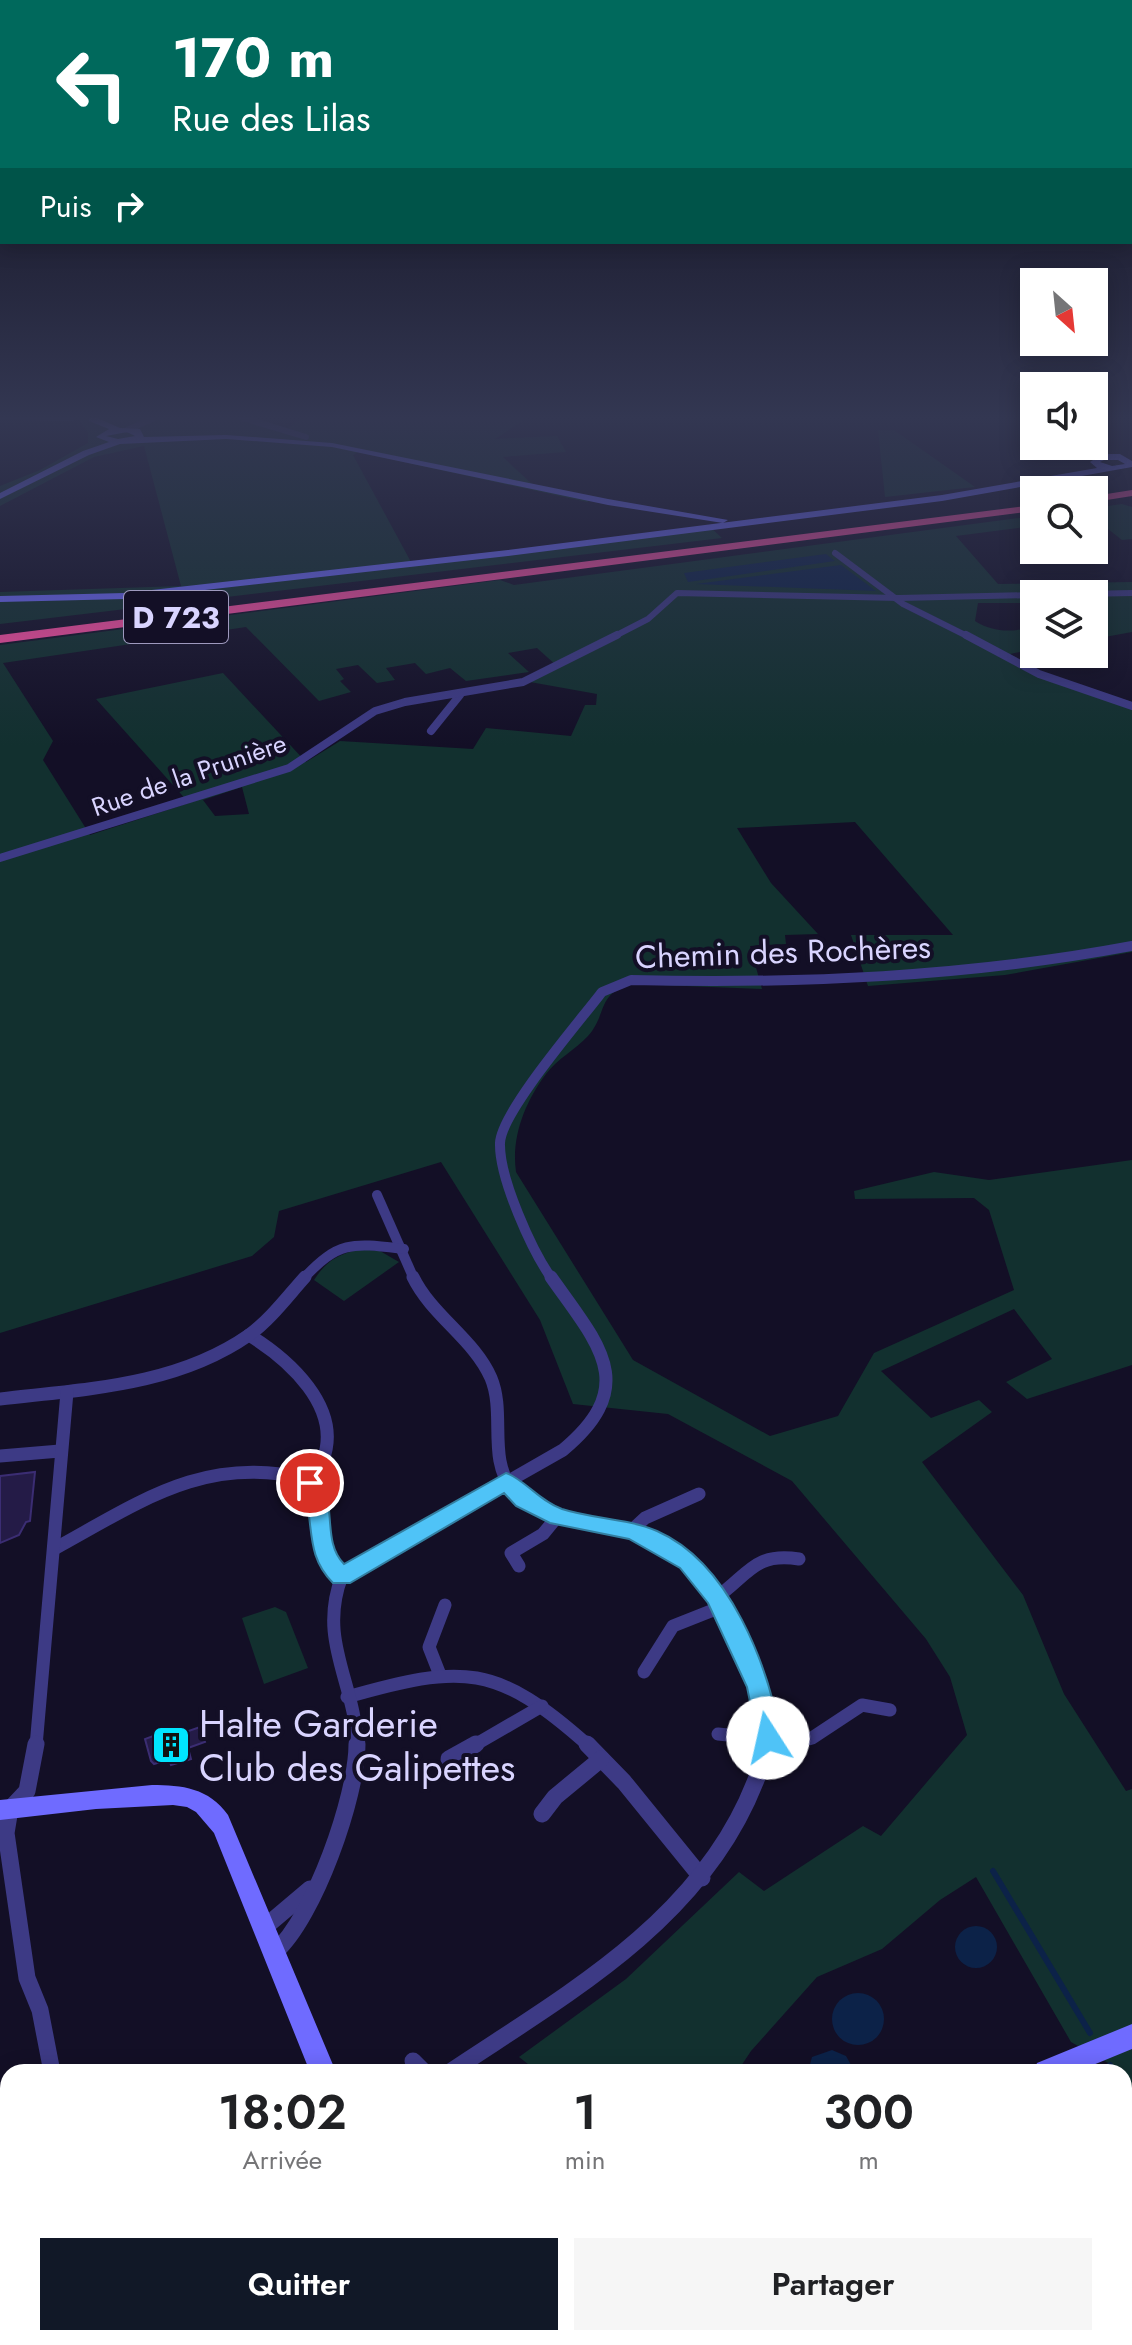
<!DOCTYPE html>
<html lang="fr">
<meta charset="utf-8">
<style>
:root{--surface:#fff;--page:#f6f6f6;--text:#202124;--muted:#757577;--accent:#111827}
body{margin:0;font-family:Jost,sans-serif;background:var(--page);color:var(--text);height:100vh;display:flex;flex-direction:column;font-size:30px;white-space:nowrap}
*{box-sizing:border-box;margin:0}
p{font-size:26px;color:var(--muted)}
.icon{flex:none;width:44px;height:44px;fill:none;stroke:currentColor;stroke-width:2;stroke-linecap:round;stroke-linejoin:round}
.map{position:relative;flex:1;overflow:hidden}
.sheet{position:absolute;left:0px;top:2064px;width:1132px;height:282px;display:flex;flex-direction:column;background:var(--surface);border-radius:24px 24px 0 0;box-shadow:0 4px 20px #0003}
.sheet>*{flex:none}
.top-card{position:absolute;left:0px;top:0px;width:1132px;height:244px;box-shadow:0 4px 20px #0003;background:#00695c;color:#fff;overflow:hidden}
.needle{width:52px;rotate:153deg}
.fabs{position:absolute;left:1020px;top:268px;display:grid;gap:16px}
.fabs a{display:grid;place-items:center;width:88px;height:88px;border-radius:0px;background:var(--surface);box-shadow:0 4px 20px #0003;font-size:40px}
.pin{position:absolute;display:grid;place-items:center;width:68px;height:68px;color:#fff;margin:-34px;border:4px solid #fff;border-radius:50%;box-shadow:0 2px 8px #0007}
.me{position:absolute;width:88px;margin:-44px;rotate:350deg;stroke-linejoin:round;filter:drop-shadow(0 0 6px #0008)}
.turn{display:flex;align-items:center;gap:28px;height:168px;padding:0 40px;font-size:36px}
.turn .icon{width:104px;height:104px;stroke-width:2.5}
.turn b{display:block;font-size:56px;line-height:68px}
.then{display:flex;align-items:center;height:76px;padding:0 40px;background:#0003;gap:16px;font-size:30px}
.eta{display:flex;justify-content:space-evenly;align-items:center;height:136px;text-align:center}
.eta b{font-size:48px;font-weight:600;line-height:56px}
.action{display:flex;gap:16px;margin-top:auto;padding:16px 40px}
.action a{flex:1;height:92px;border-radius:0px;background:var(--accent);color:#fff;font-size:32px;font-weight:600;line-height:92px;text-align:center}
.action a+a{background:var(--page);color:var(--text)}
.map>svg:first-child{display:block}
</style>
<div class="map">
<svg width="1132" height="2345" viewBox="0 0 1132 2345">
<rect width="100%" height="100%" fill="#130f26"/>
<g fill="#12302f" fill-rule="evenodd">
<path d="M0,417H248L288,428L303,417H541L527,418L495,439L557,436L566,452L503,457L533,485L596,497L587,502L358,452L353,455L411,562L709,526L722,538L0,624V592L181,586L144,446L94,457L0,506V486L40,470L88,443V432L79,420Z"/>
<path d="M878,430H894L975,487L885,497Z"/>
<path d="M1122,504L1132,507V539L1122,540L1094,518V508Z"/>
<path d="M1034,516V526L956,536L998,584L1132,582V632L1094,639V594H1034V603H978L975,621C994,633 1012,632 1034,627V649L1010,654L1049,676L1132,702V952L1005,975L868,986L851,935H953L855,822L737,828L771,883L818,934L785,935L786,944L750,946L762,989L634,984C596,992 608,1014 588,1036C575,1050 557,1059 546,1074C525,1102 511,1137 516,1172L633,1360L770,1436L838,1416L874,1353L1014,1290L989,1210L974,1198L855,1199L854,1191L934,1172L989,1180L1132,1160V1365L1027,1399L1006,1382L1052,1359L1014,1309L881,1371L931,1418L979,1400L992,1412L922,1462L1023,1595L1064,1694L1126,1791L1132,1789V2098L1124,2072L1071,2042L976,1877L940,1900L882,1949L817,1977L751,2051L737,2072H538L519,2057L626,1979L739,1872L764,1891L863,1826L881,1836L967,1735L950,1677L926,1639L792,1481L668,1414L573,1404L540,1320L441,1162L279,1211L274,1237L252,1256L0,1333V645L500,580L514,585ZM246,627L319,701L351,692L340,681L344,679L336,669L358,665L377,683L395,680L386,668L415,663L426,674L450,668L466,681L529,672L508,653L537,648L557,666L530,682L597,694L596,705H585L571,736L486,728L473,749L340,741L306,762L223,673L96,699L189,803L90,835L43,760L53,741L3,663ZM242,787L249,814L215,816L203,800Z"/>
<path d="M361,1249L380,1251L399,1262L344,1301L314,1280C326,1261 338,1254 361,1249Z"/>
<path d="M275,1607L286,1612L308,1668L264,1684L242,1618Z"/>
<path d="M1124,2111L1132,2112V2345H993L992,2338H1124Z"/>
</g>
<g fill="#0c2248">
<path d="M826,554L835,561L688,582L684,573Z"/>
<path d="M841,565L876,591L696,584Z"/>
<circle cx="976" cy="1947" r="21"/>
<circle cx="858" cy="2019" r="26"/>
<path d="M832,2050L846,2056L855,2072H808L812,2057Z"/>
</g>
<g fill="none" stroke-linecap="round" stroke-linejoin="round">
<g stroke="#0c2248" stroke-width="6">
<path d="M993,1871L1090,2033"/>
<path d="M1110,2065L1114,2072"/>
<path d="M1124,2088L1132,2102"/>
<path d="M1132,2246L1126,2321L1132,2342"/>
</g>
</g>
<g fill="#241b47" stroke="#3b2d73" stroke-width="2">
<path d="M35,1472L30,1521L26,1522L19,1535L0,1543V1476Z"/>
<path d="M200,1727L205,1742L188,1748L191,1759L171,1765L169,1759L154,1764L151,1761L145,1739L161,1733L163,1740Z"/>
</g>
<g fill="none" stroke-linecap="round" stroke-linejoin="round">
<g stroke="#3d3a85" stroke-width="6">
<path d="M2,417L72,418"/>
<path d="M240,417L306,437"/>
<path d="M127,430L152,419"/>
<path d="M835,553L903,604L969,637"/>
<path d="M1083,594L1132,593"/>
<path d="M613,637L648,619L677,593L899,598L1034,595"/>
</g>
<g stroke="#3d3a85" stroke-width="8">
<path d="M966,635L1039,674L1132,706"/>
<path d="M431,731L460,695"/>
<path d="M0,858L289,768L375,711L405,702L523,682L617,635"/>
</g>
<g stroke="#3d3a85" stroke-width="10">
<path d="M377,1195L414,1279"/>
<path d="M303,1279C339,1240 353,1243 404,1249"/>
<path d="M552,1279C532,1251 499,1178 500,1143C501,1112 580,1021 602,992L631,980C800,984 966,977 1132,946"/>
</g>
<g stroke="#3d3a85" stroke-width="13">
<path d="M413,1277C432,1316 474,1339 491,1378C506,1414 487,1459 513,1490C543,1524 593,1519 633,1531C655,1537 678,1552 695,1568C731,1603 772,1695 767,1746"/>
<path d="M249,1335C288,1359 343,1407 323,1460C321,1467 312,1474 307,1479C327,1510 318,1547 342,1576"/>
<path d="M0,1399C85,1389 176,1386 249,1335C270,1320 287,1297 305,1277"/>
<path d="M0,1456L60,1451"/>
<path d="M631,1531L645,1518L699,1494"/>
<path d="M54,1549C140,1502 205,1454 307,1479"/>
<path d="M519,1566L511,1553L543,1534L557,1517"/>
<path d="M717,1597C749,1574 755,1552 799,1559"/>
<path d="M644,1672L673,1626L721,1607"/>
<path d="M440,1675L429,1647L445,1605"/>
<path d="M347,1697C463,1664 496,1663 589,1746"/>
<path d="M718,1734L798,1742L812,1738L862,1705L890,1710"/>
<path d="M36,1746L67,1392"/>
<path d="M357,1746C356,1683 317,1641 342,1576L563,1450C641,1385 598,1344 551,1277"/>
<path d="M473,1746L542,1706"/>
</g>
<g stroke="#3d3a85" stroke-width="17">
<path d="M36,1744L27,1791L10,1809L6,1833L27,1978L40,2010L52,2072"/>
<path d="M587,1744L624,1782L702,1878"/>
<path d="M449,1759L476,1744"/>
<path d="M542,1814L555,1797L601,1759"/>
<path d="M265,1927L310,1889"/>
<path d="M275,1952C314,1918 357,1796 357,1744"/>
<path d="M413,2061L424,2072"/>
<path d="M450,2072C562,1997 688,1928 747,1801C755,1782 764,1764 768,1744"/>
<path d="M0,2273L8,2270"/>
<path d="M90,2338V2345"/>
</g>
<g fill="#6f6bff" fill-rule="evenodd">
<path d="M89,417H95L120,428L140,429L144,437L226,435L332,443L608,499L728,520L723,523L608,505L332,447L226,439L120,444L89,455L0,499V493L83,451L109,442L96,437L109,429L89,421ZM127,432L135,436L118,439L106,436Z"/>
<path d="M1102,454H1120L1132,461V467L942,501L508,556L125,599L0,602V596L125,593L508,550L942,495L1097,468L1090,462ZM1104,460H1118L1125,464L1112,466L1100,462Z"/>
<path d="M152,1785C182,1785 209,1788 228,1815L336,2072H310L214,1833L196,1812L187,1807L173,1805L96,1809L0,1820V1800Z"/>
<path d="M1132,2024V2049L1076,2072H1033L1037,2063Z"/>
<path d="M412,2338H440L442,2345H414Z"/>
<path d="M636,2338H666L663,2345H633Z"/>
</g>
<g fill="#ff4fa3" fill-rule="evenodd">
<path d="M1132,490V496L1094,502V496Z"/>
<path d="M1034,505V511L0,643V635Z"/>
</g>
</g>
<linearGradient id="sky" x2="0" y2="1"><stop stop-color="#0a0815"/><stop offset="0.56" stop-color="#333752"/><stop offset="1" stop-color="#333752" stop-opacity="0"/></linearGradient>
<rect width="1132" height="746" fill="url(#sky)"/>
<path fill="#4fc3f7" stroke="#337fa1" stroke-width="2" d="M506,1473C523,1478 539,1501 562,1509C593,1519 626,1518 657,1531C730,1563 768,1665 781,1738L777,1746L768,1749L759,1746L747,1687L708,1603L680,1568L629,1539L550,1523L516,1506L504,1493L350,1583H333C301,1551 318,1517 299,1483L303,1477H318C338,1501 321,1541 344,1564Z"/>
<defs>
<g id="building-square" transform="scale(2)"><rect x="-9" y="-9" width="18" height="18" rx="4" fill="#00e5ff" stroke="#130f26"/><path d="M-4-6H4V6H1V3H-1V6H-4ZM-2.5-4.3h1.7v1.8h-1.7ZM.8-4.3h1.7v1.8H.8ZM-2.5-1h1.7V.8h-1.7ZM.8-1h1.7V.8H.8Z" fill="#111"/></g>
</defs>
<g fill-rule="evenodd">
<use href="#building-square" x="171" y="1745"/>
</g>
<g text-anchor="middle" dominant-baseline="central" stroke-width="8" stroke-linejoin="round" paint-order="stroke">
<g font-size="26" fill="#d9d4ff" stroke="#130f26">
<text transform="translate(189 775) rotate(-19)">Rue de la Prunière</text>
</g>
<rect fill="#130f26" stroke="#9e99be" stroke-width="2" x="124" y="591" width="104" height="52" rx="6"/>
<g font-size="30" font-weight="bold" fill="#d9d4ff">
<text x="176" y="617">D 723</text>
</g>
<g font-size="32" fill="#d9d4ff" stroke="#130f26">
<text transform="translate(783 952) rotate(-2)">Chemin des Rochères</text>
</g>
<g font-size="38" fill="#d9d4ff" stroke="#130f26" text-anchor="start">
<text x="199" y="1723">Halte Garderie<tspan x="199" dy="44">Club des Galipettes</tspan></text>
</g>
</g>
</svg>
<div class="fabs">
<a><svg class="needle" viewBox="-14 -14 28 28"><path d="M0-13l5 13h-10z" fill="#e53935"/><path d="M0 13l5-13h-10z" fill="#757577"/></svg></a>
<a><svg class="icon" aria-label="sound" viewBox="0 0 24 24"><path d="M4 9h4l5-4v14l-5-4H4zM17 9q2 3 0 6"/></svg></a>
<a><svg class="icon" aria-label="search" viewBox="0 0 24 24"><circle cx="10" cy="10" r="6"/><path d="M15 15l6 6"/></svg></a>
<a><svg class="icon" aria-label="layers" viewBox="0 0 24 24"><path d="M12 4l9 5-9 5-9-5zM3 14l9 5 9-5"/></svg></a>
</div>
<div class="pin" style="left:310px;top:1483px;background:#d93025"><svg class="icon" aria-label="arrive" viewBox="0 0 24 24"><path d="M6 21V4h12l-3 4 3 4H6"/></svg></div>
<svg class="me" style="left:768px;top:1738px" viewBox="-20 -20 40 40"><circle r="19" fill="#fff"/><path d="M0-13L10 11 0 6-10 11z" fill="#4fc3f7"/></svg>
<div class="top-card">
<div class="turn"><svg class="icon" aria-label="left" viewBox="0 0 24 24"><path d="M17 20v-9H6M10 6l-5 5 5 5"/></svg><div><b>170 m</b>Rue des Lilas</div></div>
<div class="then">Puis<svg class="icon" aria-label="right" viewBox="0 0 24 24"><path d="M7 20v-9h11M14 6l5 5-5 5"/></svg></div>
</div>
<section class="sheet">
<div class="eta">
<div><b>18:02</b><p>Arrivée</p></div>
<div><b>1</b><p>min</p></div>
<div><b>300</b><p>m</p></div>
</div>
<div class="action"><a>Quitter</a><a>Partager</a></div>
</section>
</div>
